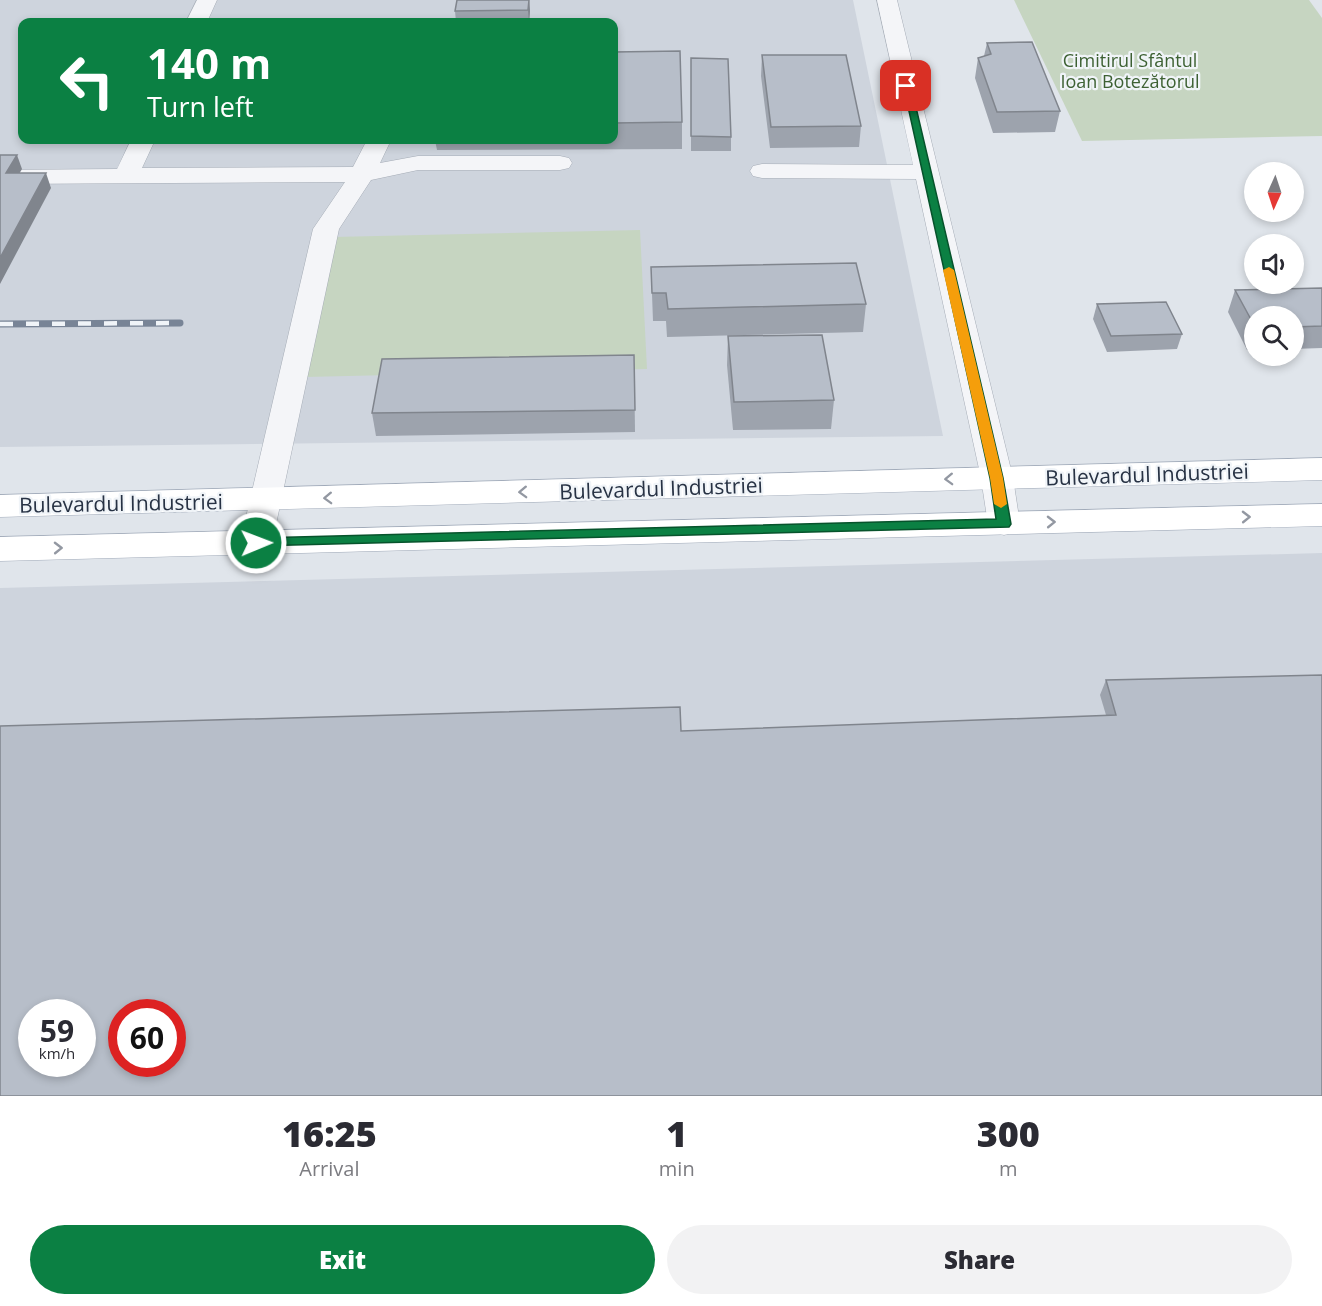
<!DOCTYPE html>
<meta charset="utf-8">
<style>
:root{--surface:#fff;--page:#f2f2f3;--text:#2b2b33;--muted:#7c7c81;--accent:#0b8043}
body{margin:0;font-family:"Open Sans",sans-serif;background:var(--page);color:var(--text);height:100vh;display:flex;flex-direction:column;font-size:22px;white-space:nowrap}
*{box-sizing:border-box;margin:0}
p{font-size:20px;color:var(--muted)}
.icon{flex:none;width:33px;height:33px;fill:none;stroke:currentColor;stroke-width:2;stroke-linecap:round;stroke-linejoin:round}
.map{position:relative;height:1096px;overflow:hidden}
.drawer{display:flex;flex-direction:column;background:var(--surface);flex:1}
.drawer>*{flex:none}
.guide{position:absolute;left:18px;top:18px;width:600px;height:126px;border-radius:12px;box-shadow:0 3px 9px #0003;background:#0b8043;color:#fff;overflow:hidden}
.needle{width:39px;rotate:183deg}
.tools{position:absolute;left:1244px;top:162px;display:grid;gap:12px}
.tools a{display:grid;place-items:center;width:60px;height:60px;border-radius:50%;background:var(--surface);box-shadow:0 3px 9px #0003;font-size:30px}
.speed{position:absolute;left:18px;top:999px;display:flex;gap:12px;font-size:30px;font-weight:700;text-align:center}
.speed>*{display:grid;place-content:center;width:78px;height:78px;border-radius:50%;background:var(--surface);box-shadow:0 3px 9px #0003;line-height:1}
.speed small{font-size:15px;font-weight:400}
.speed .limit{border:9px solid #d22;background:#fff;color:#111}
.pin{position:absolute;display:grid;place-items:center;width:51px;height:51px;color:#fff;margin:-26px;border-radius:12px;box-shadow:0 3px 9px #0006}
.me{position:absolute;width:66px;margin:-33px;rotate:89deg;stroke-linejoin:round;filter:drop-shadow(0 0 4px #0008)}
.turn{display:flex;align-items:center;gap:21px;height:126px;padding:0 30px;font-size:27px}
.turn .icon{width:78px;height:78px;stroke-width:2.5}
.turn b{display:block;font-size:42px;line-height:51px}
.eta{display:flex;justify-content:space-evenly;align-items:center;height:102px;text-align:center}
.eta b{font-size:36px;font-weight:800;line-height:42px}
.cta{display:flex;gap:12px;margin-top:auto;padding:12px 30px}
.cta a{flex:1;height:69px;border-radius:36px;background:var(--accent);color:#fff;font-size:24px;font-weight:800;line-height:69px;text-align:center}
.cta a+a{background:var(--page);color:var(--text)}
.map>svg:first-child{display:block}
</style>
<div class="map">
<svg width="1322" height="1096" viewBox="0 0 1322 1096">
<rect width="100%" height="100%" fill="#e0e5eb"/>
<g fill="#ced4dd" fill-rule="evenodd">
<path d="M0,0H853L943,436L0,447ZM22,22H614V140H22Z"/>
<path d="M1322,553V1096H0V588ZM32,1012H82V1064H32ZM122,1012H172V1064H122Z"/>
</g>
<g fill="#c6d5c1">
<path d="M1014,0H1309L1322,18V136L1082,141Z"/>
<path d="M640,230L647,369L305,377L333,237Z"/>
</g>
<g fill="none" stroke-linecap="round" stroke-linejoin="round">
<g stroke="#a5acb6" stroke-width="1">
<g id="minor">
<path d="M197,0H217L207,22H186Z"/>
<path d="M877,0H897L1013,478L1020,524L1015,532L1004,535L993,532L988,524L981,478L916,179L762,178L753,176L750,171L753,166L762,164L913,165Z"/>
<path d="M131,140H155L142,168L353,167L367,140H391L380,163L418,156H560L569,158L572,163L569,168L560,170H418L371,180L339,229L272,543L268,551L256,555L244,551L240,543L313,229L345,182L0,184V170L117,169Z"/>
</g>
</g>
<g stroke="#9fa9b8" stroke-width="1">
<g id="major">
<path d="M1322,458V480L0,517V495Z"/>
<path d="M1322,504V526L0,561V537Z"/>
</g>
</g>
<use href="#minor" fill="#f4f5f8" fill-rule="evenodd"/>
<use href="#major" fill="#fff" fill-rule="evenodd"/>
<g stroke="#788496" stroke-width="7">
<path id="rail" d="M0,324L180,323"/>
</g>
<use href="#rail" stroke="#f0f4f8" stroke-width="4.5" stroke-dasharray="13" stroke-linecap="butt"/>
</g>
<g fill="#9da3ad">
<path d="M529,0L530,11L529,22H456L455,11Z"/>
<path d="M987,43L1060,111L1055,132L993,133L975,78L978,58L984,56Z"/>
<path d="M614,52L682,122V149L437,150L435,140H614Z"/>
<path d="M762,55L861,126L859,147L770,148L761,76Z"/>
<path d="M691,58L731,137V151H691Z"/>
<path d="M651,267L866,304L863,332L667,337L666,321H653Z"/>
<path d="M1322,288V348L1293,349V316H1254V350H1247L1228,312L1235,290Z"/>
<path d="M1097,304L1182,334L1177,349L1107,352L1093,319Z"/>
<path d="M728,336L834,400L831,429L733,430L727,365Z"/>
<path d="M634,355L635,432L376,436L372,413Z"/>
<path d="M1106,680L1322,1096L1106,715L1100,695Z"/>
</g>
<g fill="#80858d">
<path d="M529,0L530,11L529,22L528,10Z"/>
<path d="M17,155L22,169L11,188L6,173Z"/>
<path d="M46,173L51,188L0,284V258Z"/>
</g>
<g fill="#b7bec9" stroke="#80858d" stroke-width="1.5" fill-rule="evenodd">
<path d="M457,0H529L528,10L455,11Z"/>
<path d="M1032,42L1060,111L997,112L978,58L991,54L987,43Z"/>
<path d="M680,51L682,122L614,123V52Z"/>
<path d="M762,55H846L861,126L771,127Z"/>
<path d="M691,58L728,59L731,137L691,136Z"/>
<path d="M0,155H17L6,173H46L0,258Z"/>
<path d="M856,263L866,304L668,309L666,293H652L651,267Z"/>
<path d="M1322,288V326L1293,327V316H1254V325L1235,290Z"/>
<path d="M1166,302L1182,334L1111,336L1097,304Z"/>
<path d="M822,335L834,400L734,402L728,336Z"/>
<path d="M634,355L635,410L372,413L382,359Z"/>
<path d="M1322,675V1096H0V726L680,707L681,731L1116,715L1106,680ZM32,1012H82V1064H32ZM122,1012H172V1064H122Z"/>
</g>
<defs><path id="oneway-chevron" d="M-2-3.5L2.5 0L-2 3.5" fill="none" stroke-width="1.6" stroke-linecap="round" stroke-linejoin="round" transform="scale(1.5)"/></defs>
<g stroke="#9398a2">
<use href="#oneway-chevron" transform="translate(949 479) rotate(178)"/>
<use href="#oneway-chevron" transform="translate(523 492) rotate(178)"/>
<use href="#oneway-chevron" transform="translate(328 498) rotate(178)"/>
<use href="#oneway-chevron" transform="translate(1246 517) rotate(-1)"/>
<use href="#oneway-chevron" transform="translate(1051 522) rotate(-1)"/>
<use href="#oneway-chevron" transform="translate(58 548) rotate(-1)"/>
</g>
<path fill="#0b8043" stroke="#07532c" stroke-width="1.5" d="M903,84L911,86L1003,478L1011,524L1009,527L251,546L249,543L251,539L256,538L996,519L990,478Z"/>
<path fill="#f59e0b" d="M949,267L954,270L1003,478L1007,504L1001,508L994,504L990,478L943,270Z"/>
<g text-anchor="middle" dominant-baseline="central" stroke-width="4.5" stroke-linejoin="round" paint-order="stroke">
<g font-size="18" fill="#3d6133" stroke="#f0f4f8">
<text x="1130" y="60">Cimitirul Sfântul<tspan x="1130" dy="21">Ioan Botezătorul</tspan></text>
</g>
<g font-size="21" fill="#273244" stroke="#f0f4f8">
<text transform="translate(1147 474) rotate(-2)">Bulevardul Industriei</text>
<text transform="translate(661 488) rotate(-2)">Bulevardul Industriei</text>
<text transform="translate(121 503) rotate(-1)">Bulevardul Industriei</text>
</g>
</g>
</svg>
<div class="tools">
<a><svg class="needle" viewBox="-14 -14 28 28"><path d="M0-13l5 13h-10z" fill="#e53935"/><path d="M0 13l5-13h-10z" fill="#7c7c81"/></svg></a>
<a><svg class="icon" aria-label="sound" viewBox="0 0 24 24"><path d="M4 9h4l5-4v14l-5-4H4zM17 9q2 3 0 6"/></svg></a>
<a><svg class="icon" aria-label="search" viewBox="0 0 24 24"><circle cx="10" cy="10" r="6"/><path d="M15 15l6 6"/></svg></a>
</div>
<div class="speed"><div>59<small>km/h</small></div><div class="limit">60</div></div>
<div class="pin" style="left:906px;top:86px;background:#d93025"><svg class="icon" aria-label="arrive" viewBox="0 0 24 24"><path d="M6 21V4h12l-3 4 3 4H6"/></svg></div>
<svg class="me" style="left:256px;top:543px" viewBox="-20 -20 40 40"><circle r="17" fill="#0b8043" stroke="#fff" stroke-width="3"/><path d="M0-11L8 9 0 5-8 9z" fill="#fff"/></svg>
<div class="guide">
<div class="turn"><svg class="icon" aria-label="left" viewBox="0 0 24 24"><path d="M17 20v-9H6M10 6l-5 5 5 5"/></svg><div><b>140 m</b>Turn left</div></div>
</div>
</div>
<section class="drawer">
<div class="eta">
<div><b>16:25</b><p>Arrival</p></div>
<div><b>1</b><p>min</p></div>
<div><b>300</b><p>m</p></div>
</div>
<div class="cta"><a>Exit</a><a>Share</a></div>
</section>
